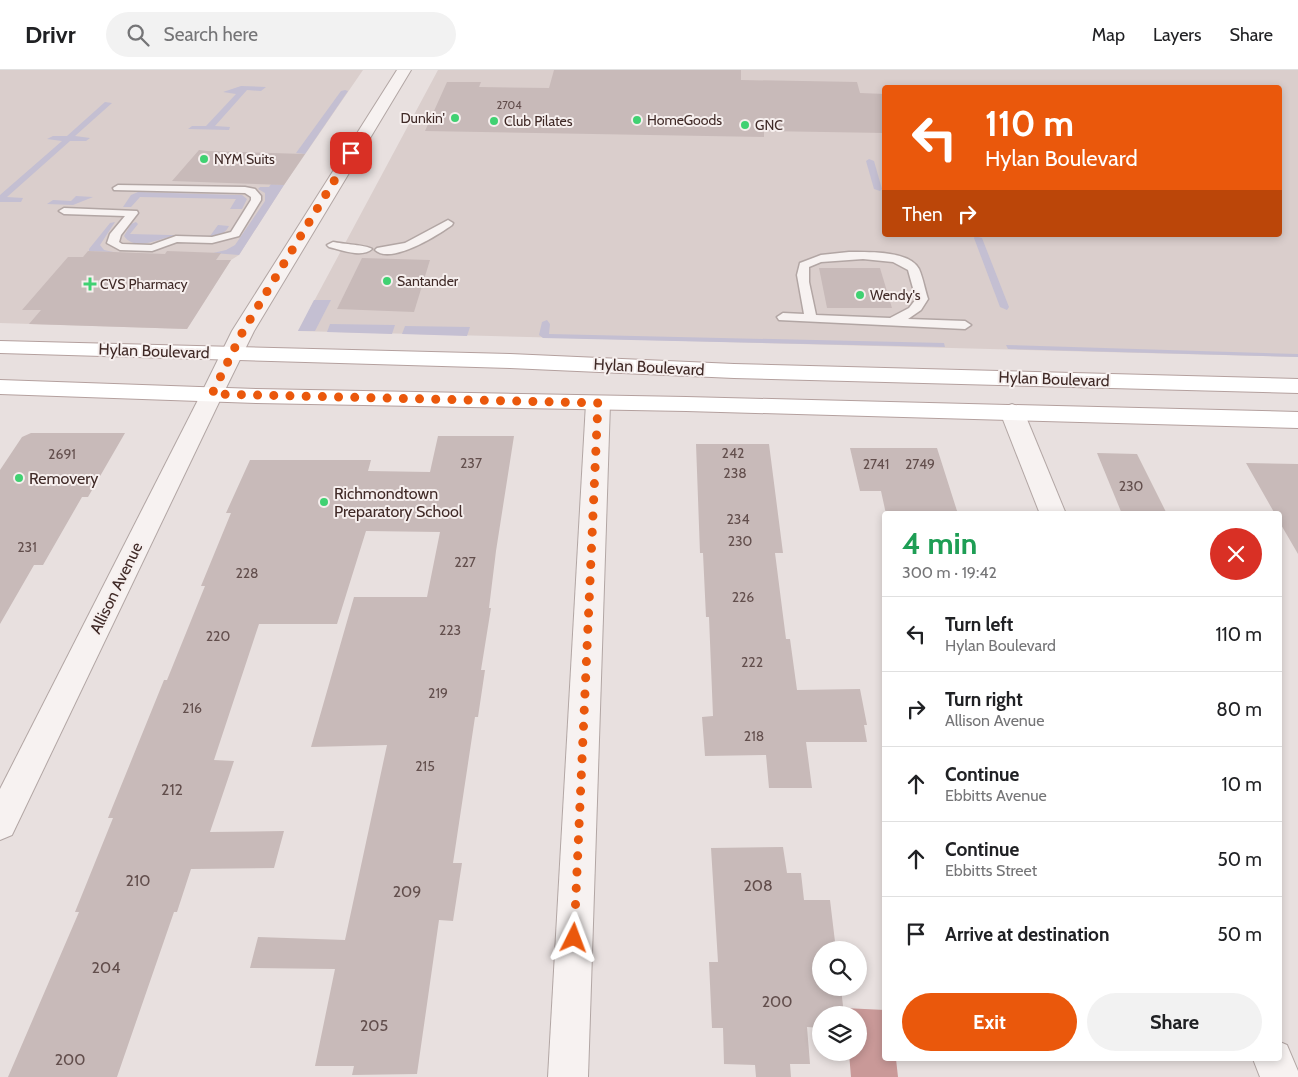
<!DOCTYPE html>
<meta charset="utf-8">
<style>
:root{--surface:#fff;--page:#f2f2f2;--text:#202124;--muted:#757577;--line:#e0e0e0;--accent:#ea580c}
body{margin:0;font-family:Cabin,sans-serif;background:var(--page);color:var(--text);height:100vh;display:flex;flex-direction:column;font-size:19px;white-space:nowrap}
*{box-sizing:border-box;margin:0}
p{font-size:16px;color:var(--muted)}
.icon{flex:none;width:28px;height:28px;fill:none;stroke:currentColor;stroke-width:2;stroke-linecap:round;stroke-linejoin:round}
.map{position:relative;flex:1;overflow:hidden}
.sheet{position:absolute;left:882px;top:441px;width:400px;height:550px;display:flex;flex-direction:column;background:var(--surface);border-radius:5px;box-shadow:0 2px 8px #0003}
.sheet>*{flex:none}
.top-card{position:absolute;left:882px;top:15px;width:400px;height:152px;border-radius:5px;box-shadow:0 2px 8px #0003;background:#ea580c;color:#fff;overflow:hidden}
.controls{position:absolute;left:812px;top:871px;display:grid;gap:10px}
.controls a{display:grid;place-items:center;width:55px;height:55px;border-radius:50%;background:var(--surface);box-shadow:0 2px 8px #0003;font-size:25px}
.pin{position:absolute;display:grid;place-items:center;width:42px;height:42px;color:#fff;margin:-21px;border-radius:10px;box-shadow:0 2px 8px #0006}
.me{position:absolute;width:55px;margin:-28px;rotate:3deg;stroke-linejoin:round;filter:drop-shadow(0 0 4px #0008)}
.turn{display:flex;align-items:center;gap:18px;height:105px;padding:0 20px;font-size:22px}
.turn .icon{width:65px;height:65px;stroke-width:2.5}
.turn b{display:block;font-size:35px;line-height:42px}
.then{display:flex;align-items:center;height:48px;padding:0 20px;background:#0003;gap:10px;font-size:19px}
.round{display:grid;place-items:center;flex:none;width:52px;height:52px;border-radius:26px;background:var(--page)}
.head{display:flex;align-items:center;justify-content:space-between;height:85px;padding:0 20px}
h1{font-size:30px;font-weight:700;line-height:38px;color:#1e9e55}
.cta{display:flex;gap:10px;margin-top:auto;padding:10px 20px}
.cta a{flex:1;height:58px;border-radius:30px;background:var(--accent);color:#fff;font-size:20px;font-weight:700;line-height:58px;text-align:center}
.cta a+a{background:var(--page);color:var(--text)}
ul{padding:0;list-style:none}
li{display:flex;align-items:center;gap:15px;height:75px;padding:0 20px;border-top:1px solid var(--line)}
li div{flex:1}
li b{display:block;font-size:19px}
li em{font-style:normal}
header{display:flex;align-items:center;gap:30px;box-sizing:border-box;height:70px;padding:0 25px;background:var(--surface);border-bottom:1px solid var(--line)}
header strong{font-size:24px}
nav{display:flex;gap:28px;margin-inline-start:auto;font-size:18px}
.search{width:350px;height:45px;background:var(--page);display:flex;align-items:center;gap:12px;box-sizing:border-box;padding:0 18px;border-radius:28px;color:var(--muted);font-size:19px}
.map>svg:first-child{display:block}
</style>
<header>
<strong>Drivr</strong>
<div class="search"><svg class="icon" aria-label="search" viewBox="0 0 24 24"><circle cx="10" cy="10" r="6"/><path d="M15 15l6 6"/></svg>Search here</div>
<nav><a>Map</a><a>Layers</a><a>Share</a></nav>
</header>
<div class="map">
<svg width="1298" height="1007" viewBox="0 0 1298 1007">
<rect width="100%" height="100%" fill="#e8e0df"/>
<g fill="#dacecc" fill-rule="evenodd">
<path d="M0,0H363L284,115L239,185L231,190L187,259L0,253Z"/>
<path d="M438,0H1298V287L298,261ZM885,18H1280V165H885Z"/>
</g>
<g fill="#c4bfd2">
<path d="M241,16L266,17L261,21L247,20L215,56L230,57L229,60L188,59L192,56H206L236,24L223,22Z"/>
<path d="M345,20L348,21L305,84L296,83L341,21Z"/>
<path d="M105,32L112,33L75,66L90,68L86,71H70L7,127L23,128L21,132H0V125L62,71L47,69L53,66H67Z"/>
<path d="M869,89L874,91L882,119L880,121L874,119L866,91Z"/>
<path d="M271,114L284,115L239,185L213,183L226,180L235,175L265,131V123L258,119L260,117H269Z"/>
<path d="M138,122L238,125H242L247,129L242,139H230L236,129L140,127L131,137H123L131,125Z"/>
<path d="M76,126L93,127L73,135L47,134L53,130L71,131Z"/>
<path d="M115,152L100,175L104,180L113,182L89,181V179L110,153Z"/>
<path d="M136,152L138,154L130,164L210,166L218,155L229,156C220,174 192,165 175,166C160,167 136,183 124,166L131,154Z"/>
<path d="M975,166L982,168L1009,237L1007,240L1000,237L974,168Z"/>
<path d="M314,230H331L315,261H298Z"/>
<path d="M547,250L550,254L549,264L944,273L945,277L543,268L539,265L542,252Z"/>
<path d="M330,254L395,255L392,264L327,262Z"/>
<path d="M405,256L470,257L467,266L402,264Z"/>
<path d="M1006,275L1298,284V287L1008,279Z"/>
</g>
<path fill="#c99998" d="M844,938L885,940V989H896L898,1007H851L849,983L859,982V945H845Z"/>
<g fill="#c8bab9">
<path d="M554,0H741V10L857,12L860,23L885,24V63L764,61V67L425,61L447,12H481L479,17L549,18Z"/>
<path d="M199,80L207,81L305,84L284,115L172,111Z"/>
<path d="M88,181L165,184L167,181L221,183L216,190H231L187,259L29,254L41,240H22L68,187H83Z"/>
<path d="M362,188L430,190L414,242L337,239Z"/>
<path d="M819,198H880L892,238H827Z"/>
<path d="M31,363H125L88,427H82L43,495H34L0,554V400L22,367Z"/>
<path d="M438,366H514L496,481L489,538H491L481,600H485L478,647H475L453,793H462L453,851L439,850L417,1004L352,1005L354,996H315L335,899L250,898L258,867L345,870L387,675L311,677L354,527H427L440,462L366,461L337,554H259L214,690L234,691L210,762L284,761L274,798L191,799L177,842H174L117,1007H8L79,842H75L113,748H108L164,610H167L205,516H201L231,443H226L250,390H371L368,401L430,402Z"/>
<path d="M696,374H769L783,483H775L786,569H790L797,620L860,619L867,655H864L867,672H806L812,718H769L766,685L705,686L702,647L713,646L709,547H706L703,483H700Z"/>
<path d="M850,378H937L958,444H886L881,421H860Z"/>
<path d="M1097,383L1137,384L1167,444H1122Z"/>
<path d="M1246,393L1298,394V484L1280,453V444H1275Z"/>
<path d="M783,777L787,803H801L804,830H830L836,880H821V918H841L844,945H821V958L807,957L810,994H790L791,1007H756L755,995L724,994L723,958H712L709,892H718L711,778Z"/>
</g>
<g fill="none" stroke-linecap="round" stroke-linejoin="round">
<g stroke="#b2a6a4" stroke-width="3">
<g id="service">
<path d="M118,115L245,117L255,119L261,126V130L239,166L212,173L177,172L152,181L120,180L107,173L110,164L125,146L64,144L59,141L64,138L137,141L138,143L121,165L119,172L122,174L151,175L176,166L212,167L231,162L251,130V127L245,123L114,120L113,118Z"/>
<path d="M448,150L453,153L452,155C438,165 391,195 375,180L377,178L405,173Z"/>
<path d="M333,172C342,174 367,175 372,179C362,188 341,180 329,177L327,175Z"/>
<path d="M849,182C866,182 909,180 919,199C923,208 925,220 928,229L921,240L908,249L965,251L971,255L965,259L779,250L777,247L783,243L804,244L797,205L800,193L821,185ZM863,189L893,192L908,200L916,229L909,238L890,248L816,245L809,212V197L821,192Z"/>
</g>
</g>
<g stroke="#b2a6a4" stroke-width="2">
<g id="minor">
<path d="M212,317L220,319L223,324L12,765L0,770V719L201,324L204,319Z"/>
<path d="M598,326L606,328L610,333L588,1007H548L586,333L590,328Z"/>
<path d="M1012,334L1020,337L1024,342L1066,444H1040L1000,342L1004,337Z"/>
<path d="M1280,972L1287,975L1298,1001V1007H1260L1253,989H1280Z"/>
</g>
</g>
<g stroke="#b2a6a4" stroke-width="2">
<path id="tertiary" d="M397,0H411L254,261L223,324L220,329L212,331L204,329L201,324L232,261Z"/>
</g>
<g stroke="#b4a09e" stroke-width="2">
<g id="primary">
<path d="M0,271L510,284L734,294L1298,309V323L734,308L510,298L0,283Z"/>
<path d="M0,310L256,319L686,327L1298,342V358L686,341L256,333L0,324Z"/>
</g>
</g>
<use href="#service" fill="#f7f2f1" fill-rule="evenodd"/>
<use href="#minor" fill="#f7f2f1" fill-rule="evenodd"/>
<use href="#tertiary" fill="#f7f2f1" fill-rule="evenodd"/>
<use href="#primary" fill="#fff" fill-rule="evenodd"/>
</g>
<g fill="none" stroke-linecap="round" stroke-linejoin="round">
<path stroke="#ea580c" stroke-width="9" stroke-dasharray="0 16.2" d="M351,83L243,261L212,324L598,333L574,868"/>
</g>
<g fill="#40d172" stroke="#f6efee" stroke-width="2">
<circle cx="455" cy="48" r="5"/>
<circle cx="637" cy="50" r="5"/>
<circle cx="494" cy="51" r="5"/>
<circle cx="745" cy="55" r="5"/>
<circle cx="204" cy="89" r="5"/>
<circle cx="387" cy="211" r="5"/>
<path d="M87.5 206.5h5v5h5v5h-5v5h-5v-5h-5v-5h5z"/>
<circle cx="860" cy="225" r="5"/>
<circle cx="19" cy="408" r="5"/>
<circle cx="324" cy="432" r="5"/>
</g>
<g text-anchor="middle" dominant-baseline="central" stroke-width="4" stroke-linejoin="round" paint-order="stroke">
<g font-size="11" fill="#624e4c">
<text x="509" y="35">2704</text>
</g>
<g font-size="14" fill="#402a27" stroke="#f6efee" text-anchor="start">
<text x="445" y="48" text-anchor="end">Dunkin'</text>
<text x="647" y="50">HomeGoods</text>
<text x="504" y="51">Club Pilates</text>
<text x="755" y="55">GNC</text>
<text x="214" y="89">NYM Suits</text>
<text x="397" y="211">Santander</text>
<text x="100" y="214">CVS Pharmacy</text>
<text x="870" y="225">Wendy's</text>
</g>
<g font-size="14" fill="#624e4c">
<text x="733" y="383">242</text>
<text x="62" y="384">2691</text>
<text x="471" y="393">237</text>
<text x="876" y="394">2741</text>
<text x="920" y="394">2749</text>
<text x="735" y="403">238</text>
<text x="1131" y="416">230</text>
<text x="738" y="449">234</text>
<text x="740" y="471">230</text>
<text x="27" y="477">231</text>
<text x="465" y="492">227</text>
<text x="247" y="503">228</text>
<text x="743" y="527">226</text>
<text x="450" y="560">223</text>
<text x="218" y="566">220</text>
<text x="752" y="592">222</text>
<text x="438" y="623">219</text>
<text x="192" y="638">216</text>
<text x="754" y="666">218</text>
<text x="425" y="696">215</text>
</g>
<g font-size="16" fill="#402a27" stroke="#f6efee">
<text transform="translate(154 281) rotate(2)">Hylan Boulevard</text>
<text transform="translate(649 297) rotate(3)">Hylan Boulevard</text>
<text transform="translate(1054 309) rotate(2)">Hylan Boulevard</text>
<text transform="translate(116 518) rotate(-64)">Allison Avenue</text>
</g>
<g font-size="16" fill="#402a27" stroke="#f6efee" text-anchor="start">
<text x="29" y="408">Removery</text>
<text x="334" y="423">Richmondtown<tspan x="334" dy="18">Preparatory School</tspan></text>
</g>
<g font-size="16" fill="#624e4c">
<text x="172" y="719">212</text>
<text x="138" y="810">210</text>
<text x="758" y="815">208</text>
<text x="407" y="821">209</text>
<text x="106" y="897">204</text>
<text x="777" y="931">200</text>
<text x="374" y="955">205</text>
<text x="70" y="989">200</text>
</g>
</g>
</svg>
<div class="controls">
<a><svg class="icon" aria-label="search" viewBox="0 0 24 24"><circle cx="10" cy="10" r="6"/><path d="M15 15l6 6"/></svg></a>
<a><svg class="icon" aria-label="layers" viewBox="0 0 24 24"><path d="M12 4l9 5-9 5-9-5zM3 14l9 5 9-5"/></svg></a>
</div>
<div class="pin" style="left:351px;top:83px;background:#d93025"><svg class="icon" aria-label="arrive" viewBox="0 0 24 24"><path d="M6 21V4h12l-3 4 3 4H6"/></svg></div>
<svg class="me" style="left:574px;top:868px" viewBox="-20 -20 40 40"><path d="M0-17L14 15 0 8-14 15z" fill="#ea580c" stroke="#fff" stroke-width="4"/></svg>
<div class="top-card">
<div class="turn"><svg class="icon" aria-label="left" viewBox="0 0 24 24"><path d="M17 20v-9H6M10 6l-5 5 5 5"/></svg><div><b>110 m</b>Hylan Boulevard</div></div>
<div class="then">Then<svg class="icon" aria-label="right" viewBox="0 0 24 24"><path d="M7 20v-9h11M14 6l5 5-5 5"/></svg></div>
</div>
<section class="sheet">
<div class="head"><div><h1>4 min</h1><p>300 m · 19:42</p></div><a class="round" style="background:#d93025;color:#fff"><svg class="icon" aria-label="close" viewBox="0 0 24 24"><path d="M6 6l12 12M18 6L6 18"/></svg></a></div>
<ul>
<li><svg class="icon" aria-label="left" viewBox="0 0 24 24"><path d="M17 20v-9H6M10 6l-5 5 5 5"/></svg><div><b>Turn left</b><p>Hylan Boulevard</p></div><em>110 m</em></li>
<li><svg class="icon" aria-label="right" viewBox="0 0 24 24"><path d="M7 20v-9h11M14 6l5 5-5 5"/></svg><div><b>Turn right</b><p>Allison Avenue</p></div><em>80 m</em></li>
<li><svg class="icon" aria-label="ahead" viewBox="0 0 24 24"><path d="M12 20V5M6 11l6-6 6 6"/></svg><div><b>Continue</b><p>Ebbitts Avenue</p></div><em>10 m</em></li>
<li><svg class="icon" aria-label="ahead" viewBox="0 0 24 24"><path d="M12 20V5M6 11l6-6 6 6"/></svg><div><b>Continue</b><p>Ebbitts Street</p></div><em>50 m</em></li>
<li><svg class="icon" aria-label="arrive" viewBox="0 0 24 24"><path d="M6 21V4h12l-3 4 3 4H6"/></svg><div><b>Arrive at destination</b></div><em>50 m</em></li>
</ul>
<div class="cta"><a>Exit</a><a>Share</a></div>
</section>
</div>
